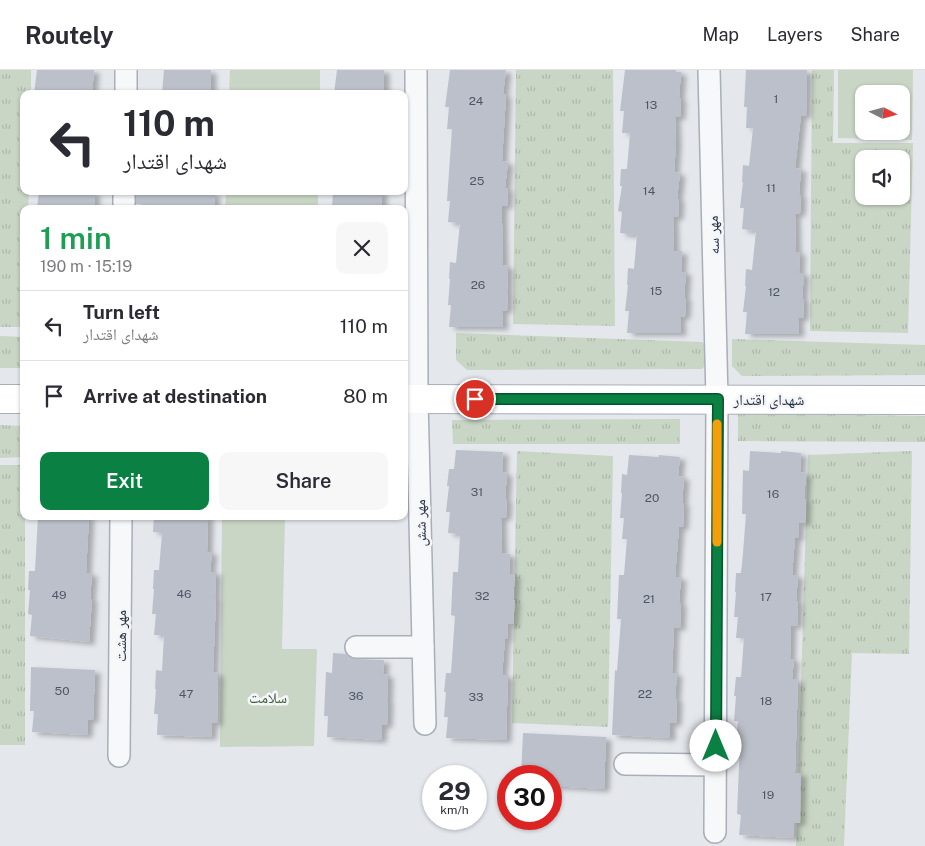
<!DOCTYPE html>
<meta charset="utf-8">
<style>
:root{--surface:#fff;--page:#f7f7f7;--text:#2b2b33;--muted:#7c7c81;--line:#e1e1e2;--accent:#0b8043}
body{margin:0;font-family:"Public Sans","Noto Naskh Arabic",sans-serif;background:var(--page);color:var(--text);height:100vh;display:flex;flex-direction:column;font-size:19px;white-space:nowrap}
*{box-sizing:border-box;margin:0}
p{font-size:16px;color:var(--muted)}
.icon{flex:none;width:28px;height:28px;fill:none;stroke:currentColor;stroke-width:2;stroke-linecap:round;stroke-linejoin:round}
.map{position:relative;flex:1;overflow:hidden}
.sheet{position:absolute;left:20px;top:135px;width:388px;height:315px;display:flex;flex-direction:column;background:var(--surface);border-radius:10px;box-shadow:0 1px 4px #0004}
.sheet>*{flex:none}
.guide{position:absolute;left:20px;top:20px;width:388px;height:105px;border-radius:10px;box-shadow:0 1px 4px #0004;background:#fff;color:var(--text);overflow:hidden}
.needle{width:32px;rotate:96deg}
.controls{position:absolute;left:855px;top:15px;display:grid;gap:10px}
.controls a{display:grid;place-items:center;width:55px;height:55px;border-radius:10px;background:var(--surface);box-shadow:0 1px 4px #0004;font-size:25px}
.speed{position:absolute;left:422px;top:695px;display:flex;gap:10px;font-size:25px;font-weight:700;text-align:center}
.speed>*{display:grid;place-content:center;width:65px;height:65px;border-radius:50%;background:var(--surface);box-shadow:0 1px 4px #0004;line-height:1}
.speed small{font-size:12px;font-weight:400}
.speed .limit{border:8px solid #d22;background:#fff;color:#111}
.pin{position:absolute;display:grid;place-items:center;width:42px;height:42px;color:#fff;margin:-21px;border:2px solid #fff;border-radius:50%;box-shadow:0 1px 5px #0007}
.me{position:absolute;width:55px;margin:-28px;rotate:0deg;stroke-linejoin:round;filter:drop-shadow(0 0 4px #0008)}
.turn{display:flex;align-items:center;gap:18px;height:105px;padding:0 20px;font-size:22px}
.turn .icon{width:65px;height:65px;stroke-width:2.5}
.turn b{display:block;font-size:35px;line-height:42px}
.round{display:grid;place-items:center;flex:none;width:52px;height:52px;border-radius:10px;background:var(--page)}
.head{display:flex;align-items:center;justify-content:space-between;height:85px;padding:0 20px}
h1{font-size:30px;font-weight:600;line-height:38px;color:#1e9e55}
.cta{display:flex;gap:10px;margin-top:auto;padding:10px 20px}
.cta a{flex:1;height:58px;border-radius:10px;background:var(--accent);color:#fff;font-size:20px;font-weight:600;line-height:58px;text-align:center}
.cta a+a{background:var(--page);color:var(--text)}
ul{padding:0;list-style:none}
li{display:flex;align-items:center;gap:15px;height:70px;padding:0 20px;border-top:1px solid var(--line)}
li div{flex:1}
li b{display:block;font-size:19px}
li em{font-style:normal}
header{display:flex;align-items:center;gap:30px;box-sizing:border-box;height:70px;padding:0 25px;background:var(--surface);border-bottom:1px solid var(--line)}
header strong{font-size:24px}
nav{display:flex;gap:28px;margin-inline-start:auto;font-size:18px}
.map>svg:first-child{display:block}
</style>
<header>
<strong>Routely</strong>
<nav><a>Map</a><a>Layers</a><a>Share</a></nav>
</header>
<div class="map">
<svg width="925" height="776" viewBox="0 0 925 776">
<defs>
<pattern id="grass-tufts" width="24" height="20" patternUnits="userSpaceOnUse" patternTransform="scale(1.25)"><rect width="24" height="20" fill="#c9d6c5"/><path d="M3 7l-1-3M5 7V3M7 7l1-3M15 17l-1-3M17 17v-4M19 17l1-3" fill="none" stroke="#adb8ab"/></pattern>
<filter id="shadow"><feDropShadow dx="5.5" dy="3" stdDeviation="2.5" flood-color="#0004"/></filter>
</defs>
<rect width="100%" height="100%" fill="#e4e7ec"/>
<g fill="url(#grass-tufts)" fill-rule="evenodd">
<path d="M0,0H31V24H24V121H29L28,139H24V257H0Z"/>
<path d="M516,0H613L615,256L513,254Z"/>
<path d="M812,0H834L833,73H913L908,263L810,261ZM864,89H901V126H864Z"/>
<path d="M456,263L702,272L715,285L702,299L467,300L456,290Z"/>
<path d="M0,266L24,267V298H0Z"/>
<path d="M732,269L925,275V305L742,306L732,296Z"/>
<path d="M738,343L925,346V372L738,371Z"/>
<path d="M680,349V374H453L452,350Z"/>
<path d="M0,355L24,356V387L0,388Z"/>
<path d="M517,381L613,386L608,657L512,653Z"/>
<path d="M912,381L909,584L852,583L844,776H796L808,385Z"/>
<path d="M0,395H24V446H25V675H0Z"/>
</g>
<g fill="#c9d6c5" fill-rule="evenodd">
<path d="M230,0H320V24H229Z"/>
<path d="M838,0H913L912,70L838,68ZM864,24H901V61H864Z"/>
<path d="M226,121H318V139H225Z"/>
<path d="M222,446H285L282,579H317L314,676L220,677Z"/>
</g>
<g fill="#bbc0ca" filter="url(#shadow)">
<path d="M37,0H94L92,24H34Z"/>
<path d="M164,0H211V24H162Z"/>
<path d="M337,0H384V24H334Z"/>
<path d="M450,0H506L503,24L506,25L502,91L508,92L505,118H508L507,136H502V153L503,195L508,196L507,222H508L507,240L502,241L503,257H449L451,235H448L450,209H449L450,192L456,193L460,153L448,152L450,131H447L452,59H447L449,37H445Z"/>
<path d="M625,0H676V2H681L679,28L681,29L680,47H675L676,74L674,102L680,103L677,129H679L678,147H673L674,181H682L681,202H686L684,228H686L685,246L680,247L681,263H627L629,241H625L628,215H627L628,198L634,199L637,165L620,163L622,142L618,141L622,116H620L621,99H627L630,63H622L624,41H620Z"/>
<path d="M746,0H807L806,46L801,45L795,98L801,99L799,125H801L800,143L795,144L796,182H800L799,203H804L802,229L804,230L803,248H798L799,264H745L747,242H743L746,216H745L746,199L752,200L756,161L742,159L744,138H740L743,112H742L743,95L749,96L753,58H746L747,37H744Z"/>
<path d="M39,121H89V122L95,123L94,139H37Z"/>
<path d="M136,121H209V123L215,124L214,139H158V136L136,134Z"/>
<path d="M333,121H382V139H332Z"/>
<path d="M456,380L503,382L502,402L507,403L505,429H507L506,447L501,448L502,483L510,484L509,504H515L513,530H515L513,554H508L507,569H505L502,605H508L506,670L446,668L448,647H444L446,622H444L446,603H451L455,546L451,545L453,502H458L460,464L448,463L450,442H446L449,416H447L449,399H454Z"/>
<path d="M750,381L781,383V381L801,383L800,402L806,403L804,429H806L805,453H799L798,468H795L792,505H798L796,531H798L797,556L791,555L790,589H794L792,609H798L795,703H801L800,753H794V768L739,765L741,745L737,744L740,672H736L738,651H734L736,626H734L736,607H741L744,568H736L738,547H734L736,522H735L736,503H741L743,483L746,444H742L743,400L749,401Z"/>
<path d="M629,385L659,387V385L680,387L678,406L684,407L682,433H684L683,457H679L675,507H681L679,533H681L680,558L674,557L672,603H677L675,629H677L676,653H670V668L612,665L615,600L617,601L621,549H617L619,505H624L627,469H622L624,448H620L622,423H621L622,404L627,405Z"/>
<path d="M38,446H89L86,503H92L90,529H92L89,572L30,566L32,545L28,544L30,520H28L29,501H35Z"/>
<path d="M154,446H208L207,482H212L210,502H216L215,528H216L213,602L218,603L217,653H212L211,667L157,665L158,644H154L156,619H155L156,600L162,601L164,565H154L156,544H152L154,519H153L154,500H159L162,463L153,462Z"/>
<path d="M333,583L346,584L350,588L356,589L384,590L383,604L388,605L387,631H388L387,655H382L381,670L327,667L328,646H324L326,602L332,603Z"/>
<path d="M31,597L95,600L93,650H88L87,665L32,662L34,641H30Z"/>
<path d="M523,663L606,667L604,719L551,716V706H521Z"/>
</g>
<g fill="none" stroke-linecap="round" stroke-linejoin="round">
<g stroke="#a9aeb7" stroke-width="24">
<g id="street">
<path d="M416,0L417,329L425,654"/>
<path d="M709,0L717,329L715,762"/>
<path d="M126,24V0"/>
<path d="M124,139V121"/>
<path d="M356,577H423"/>
<path d="M119,686L121,446"/>
<path d="M625,694L716,695"/>
</g>
</g>
<g stroke="#a9aeb7" stroke-width="30">
<g id="secondary">
<path d="M0,329H24"/>
<path d="M404,329L925,330"/>
</g>
</g>
<use href="#street" stroke="#f7f8fa" stroke-width="21"/>
<use href="#secondary" stroke="#fff" stroke-width="28"/>
</g>
<g fill="none" stroke-linecap="round" stroke-linejoin="round">
<g stroke="#07532c" stroke-width="12">
<path id="route" d="M475,329H718L716,676"/>
</g>
<use href="#route" stroke="#0b8043" stroke-width="9"/>
<path stroke="#f59e0b" stroke-width="9" d="M717,472V354"/>
</g>
<g text-anchor="middle" dominant-baseline="central" stroke-width="5" stroke-linejoin="round" paint-order="stroke">
<g font-size="12" fill="#4f5766">
<text x="776" y="29">1</text>
<text x="476" y="31">24</text>
<text x="651" y="35">13</text>
<text x="477" y="111">25</text>
<text x="771" y="118">11</text>
<text x="649" y="121">14</text>
<text x="478" y="215">26</text>
<text x="656" y="221">15</text>
<text x="774" y="222">12</text>
<text x="477" y="422">31</text>
<text x="773" y="424">16</text>
<text x="652" y="428">20</text>
<text x="184" y="524">46</text>
<text x="59" y="525">49</text>
<text x="482" y="526">32</text>
<text x="766" y="527">17</text>
<text x="649" y="529">21</text>
<text x="62" y="621">50</text>
<text x="186" y="624">47</text>
<text x="645" y="624">22</text>
<text x="356" y="626">36</text>
<text x="476" y="627">33</text>
<text x="766" y="631">18</text>
<text x="768" y="725">19</text>
</g>
<g font-size="15" fill="#2b3445" stroke="#f4f6f9">
<text transform="translate(713 165) rotate(-92)">مهر سه</text>
<text x="769" y="329">شهدای اقتدار</text>
<text transform="translate(420 453) rotate(-91)">مهر شش</text>
<text transform="translate(120 566) rotate(-90)">مهر هشت</text>
</g>
<g font-size="15" fill="#3f6138" stroke="#f4f6f9">
<text x="268" y="627">سلامت</text>
</g>
</g>
</svg>
<div class="controls">
<a><svg class="needle" viewBox="-14 -14 28 28"><path d="M0-13l5 13h-10z" fill="#e53935"/><path d="M0 13l5-13h-10z" fill="#7c7c81"/></svg></a>
<a><svg class="icon" aria-label="sound" viewBox="0 0 24 24"><path d="M4 9h4l5-4v14l-5-4H4zM17 9q2 3 0 6"/></svg></a>
</div>
<div class="speed"><div>29<small>km/h</small></div><div class="limit">30</div></div>
<div class="pin" style="left:475px;top:329px;background:#d93025"><svg class="icon" aria-label="arrive" viewBox="0 0 24 24"><path d="M6 21V4h12l-3 4 3 4H6"/></svg></div>
<svg class="me" style="left:716px;top:676px" viewBox="-20 -20 40 40"><circle r="19" fill="#fff"/><path d="M0-13L10 11 0 6-10 11z" fill="#0b8043"/></svg>
<div class="guide">
<div class="turn"><svg class="icon" aria-label="left" viewBox="0 0 24 24"><path d="M17 20v-9H6M10 6l-5 5 5 5"/></svg><div><b>110 m</b>شهدای اقتدار</div></div>
</div>
<section class="sheet">
<div class="head"><div><h1>1 min</h1><p>190 m · 15:19</p></div><a class="round"><svg class="icon" aria-label="close" viewBox="0 0 24 24"><path d="M6 6l12 12M18 6L6 18"/></svg></a></div>
<ul>
<li><svg class="icon" aria-label="left" viewBox="0 0 24 24"><path d="M17 20v-9H6M10 6l-5 5 5 5"/></svg><div><b>Turn left</b><p>شهدای اقتدار</p></div><em>110 m</em></li>
<li><svg class="icon" aria-label="arrive" viewBox="0 0 24 24"><path d="M6 21V4h12l-3 4 3 4H6"/></svg><div><b>Arrive at destination</b></div><em>80 m</em></li>
</ul>
<div class="cta"><a>Exit</a><a>Share</a></div>
</section>
</div>
